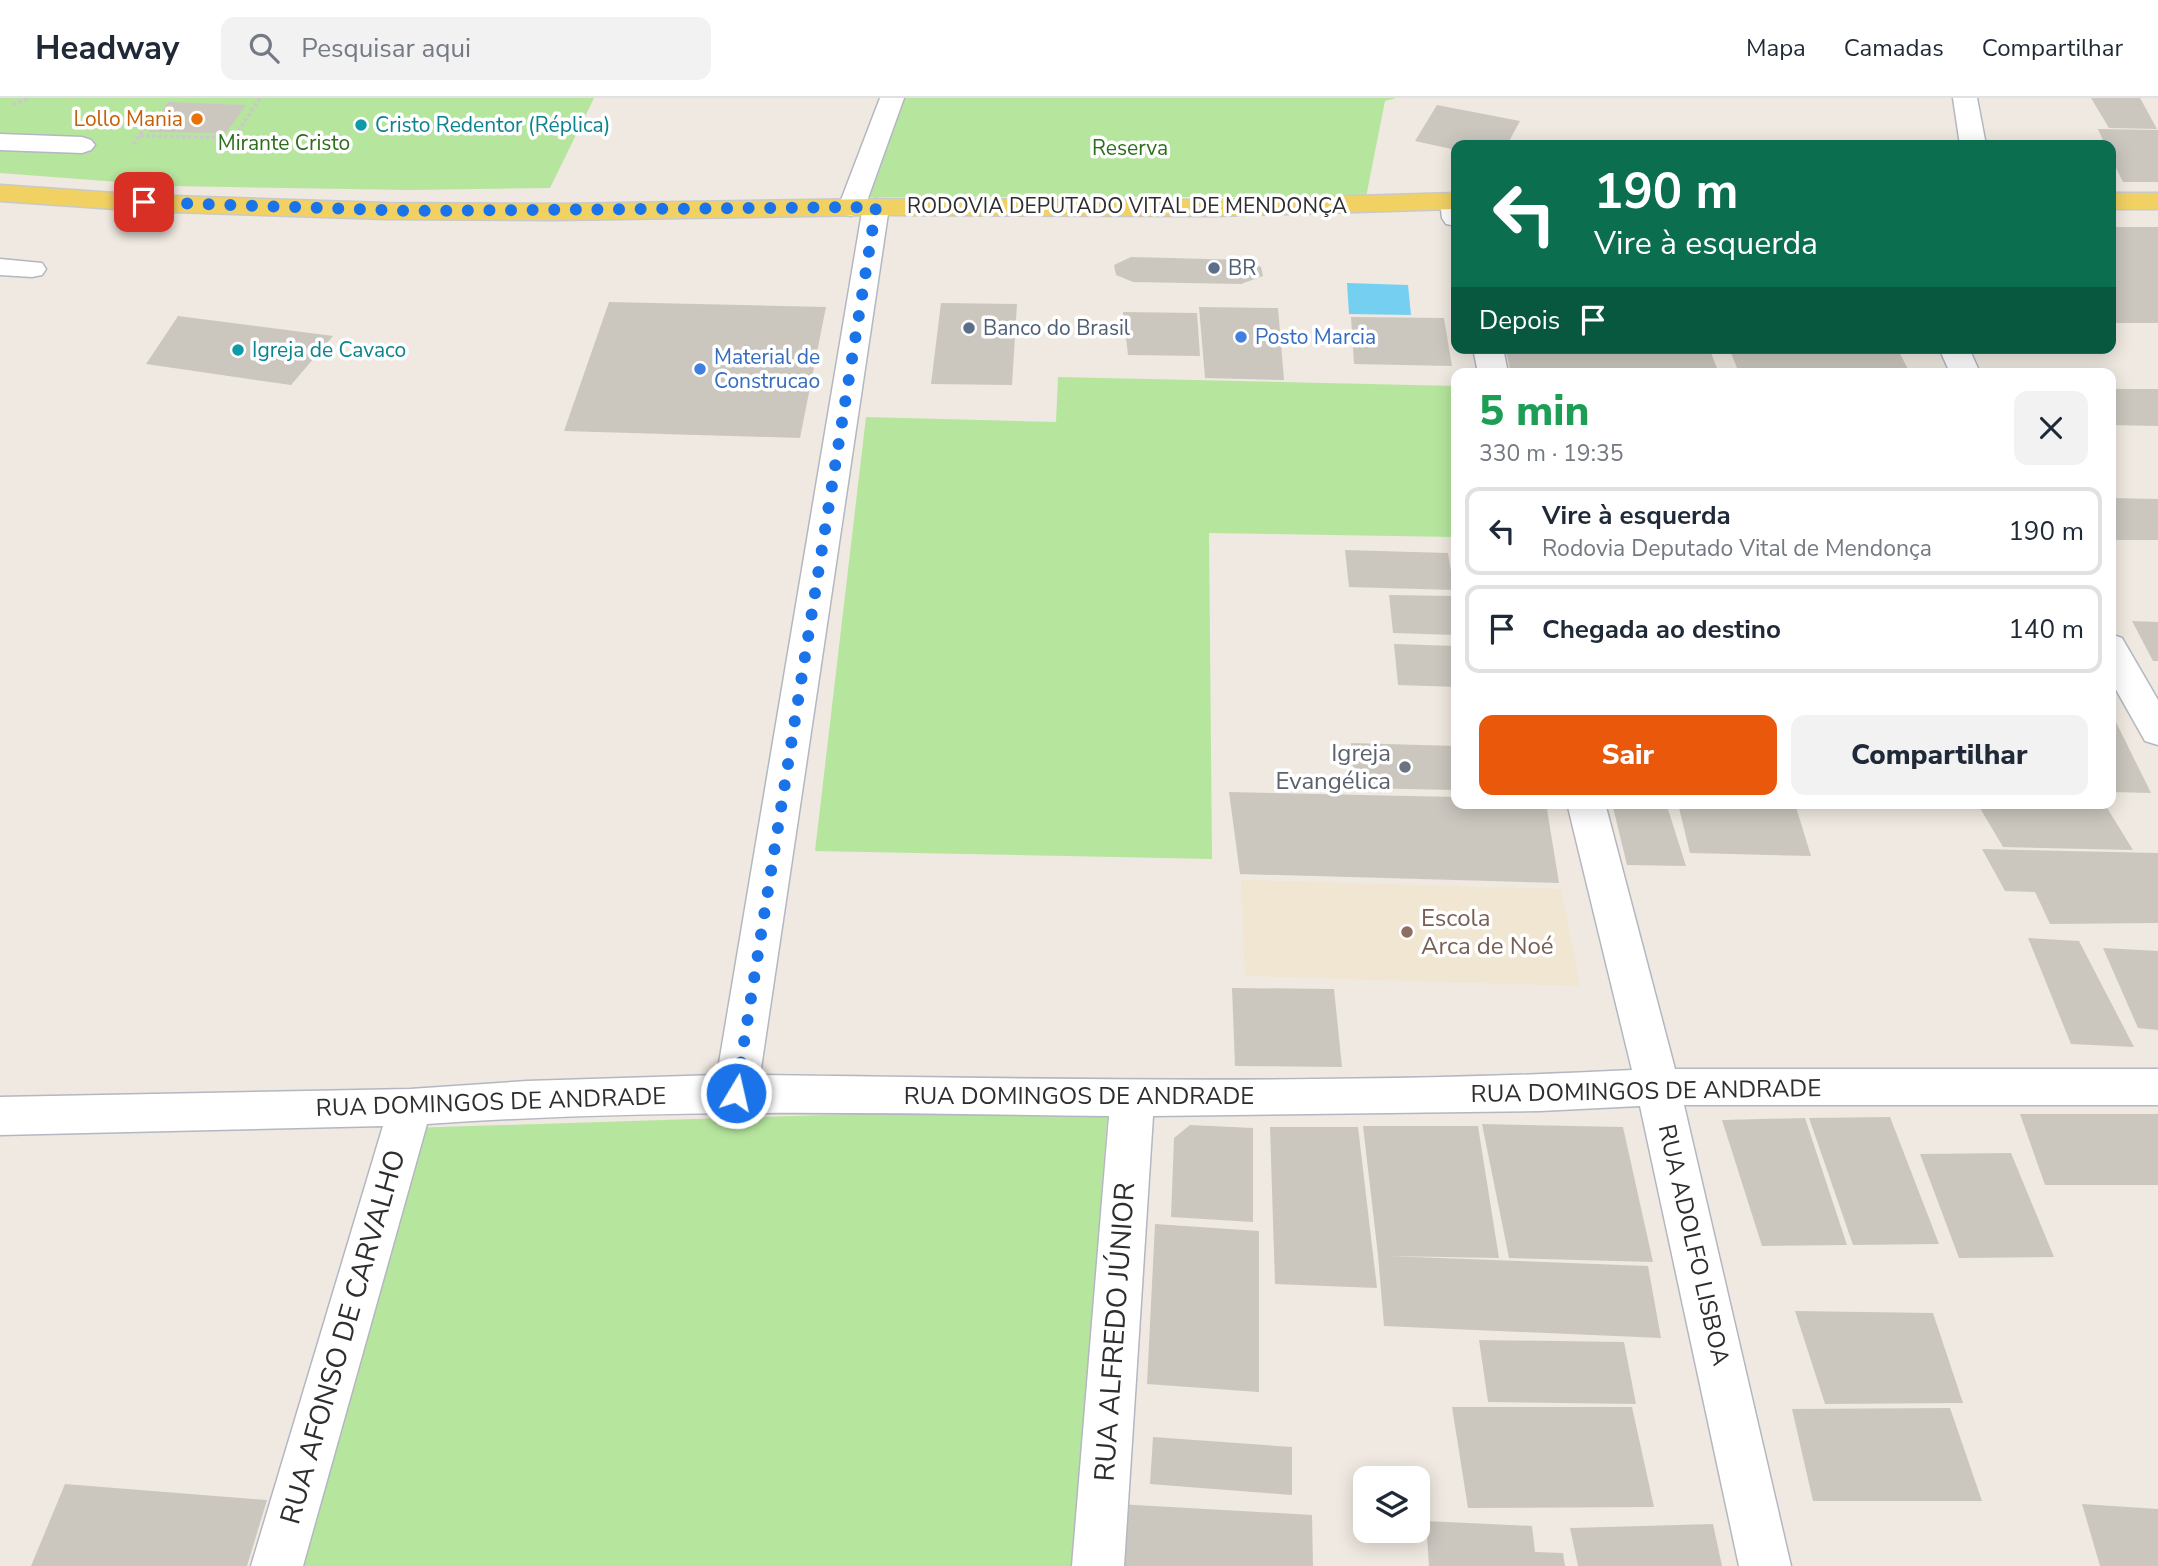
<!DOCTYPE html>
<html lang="pt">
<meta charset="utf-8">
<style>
:root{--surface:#fff;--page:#f2f2f3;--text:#1f2937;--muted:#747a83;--line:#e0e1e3;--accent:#ea580c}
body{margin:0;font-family:"Nunito Sans",sans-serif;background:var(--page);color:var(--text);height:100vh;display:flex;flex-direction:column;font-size:26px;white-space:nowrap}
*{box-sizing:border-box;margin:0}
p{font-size:23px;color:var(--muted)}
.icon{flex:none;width:38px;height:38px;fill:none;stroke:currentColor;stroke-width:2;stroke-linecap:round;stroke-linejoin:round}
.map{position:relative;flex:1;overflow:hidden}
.sheet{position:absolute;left:1451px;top:270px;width:665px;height:441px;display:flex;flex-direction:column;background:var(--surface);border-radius:14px;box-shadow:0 4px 18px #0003}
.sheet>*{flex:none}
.banner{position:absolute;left:1451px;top:42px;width:665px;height:214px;border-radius:14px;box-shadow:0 4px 18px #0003;background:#0b6e4f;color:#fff;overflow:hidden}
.buttons{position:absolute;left:1353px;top:1368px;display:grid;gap:14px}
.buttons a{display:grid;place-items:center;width:77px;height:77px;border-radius:14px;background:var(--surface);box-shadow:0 4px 18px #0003;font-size:35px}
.pin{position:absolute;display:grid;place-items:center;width:60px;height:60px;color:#fff;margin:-30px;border-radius:14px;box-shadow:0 4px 10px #0006}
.me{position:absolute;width:77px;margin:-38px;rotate:9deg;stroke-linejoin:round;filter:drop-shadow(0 0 5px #0008)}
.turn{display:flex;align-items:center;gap:24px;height:147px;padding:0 28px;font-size:32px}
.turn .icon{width:91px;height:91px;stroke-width:2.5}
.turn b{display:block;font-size:49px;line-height:60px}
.then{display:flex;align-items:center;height:66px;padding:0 28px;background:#0003;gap:14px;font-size:26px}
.round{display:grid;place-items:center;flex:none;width:74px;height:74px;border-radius:14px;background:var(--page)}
.summary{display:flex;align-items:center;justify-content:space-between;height:119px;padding:0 28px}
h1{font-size:42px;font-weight:800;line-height:52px;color:#1e9e55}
.button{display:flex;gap:14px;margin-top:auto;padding:14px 28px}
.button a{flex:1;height:80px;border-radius:14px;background:var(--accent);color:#fff;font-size:28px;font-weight:800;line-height:80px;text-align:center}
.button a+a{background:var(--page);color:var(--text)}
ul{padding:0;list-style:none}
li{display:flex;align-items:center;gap:21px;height:88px;margin:0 14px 10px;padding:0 14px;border:4px solid var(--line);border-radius:14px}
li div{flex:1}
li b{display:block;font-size:26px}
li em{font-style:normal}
header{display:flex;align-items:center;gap:42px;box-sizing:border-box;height:98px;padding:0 35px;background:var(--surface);border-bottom:2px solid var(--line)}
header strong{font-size:33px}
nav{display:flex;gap:38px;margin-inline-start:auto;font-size:24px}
.search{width:490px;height:63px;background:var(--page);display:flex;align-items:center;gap:18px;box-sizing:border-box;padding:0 24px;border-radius:14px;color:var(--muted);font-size:26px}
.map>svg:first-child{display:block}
</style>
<header>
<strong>Headway</strong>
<div class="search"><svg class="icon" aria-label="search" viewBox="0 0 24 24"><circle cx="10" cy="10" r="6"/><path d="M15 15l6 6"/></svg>Pesquisar aqui</div>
<nav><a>Mapa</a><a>Camadas</a><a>Compartilhar</a></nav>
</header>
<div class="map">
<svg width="2158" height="1468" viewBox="0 0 2158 1468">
<rect width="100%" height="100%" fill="#efe9e1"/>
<path fill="#f0e6d1" d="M1241,782L1561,791L1580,888L1245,878Z"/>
<g fill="#b6e59e">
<path d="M0,0H594L550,90L410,92L171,88L0,75Z"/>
<path d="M891,0H1396L1385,3L1366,99H863Z"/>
<path d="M1058,279L1456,288V439L1209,435L1212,761L815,753L866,319L1056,324Z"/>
<path d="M1108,1008L1074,1468H287L410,1030Z"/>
</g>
<path fill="#75cff0" d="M1347,185L1408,187L1411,217L1349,216Z"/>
<g fill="#cbc7bf">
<path d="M2091,0H2140L2157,31L2109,30Z"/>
<path d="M168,4L246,7L226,35L148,34Z"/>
<path d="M1437,7L1520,23L1507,47H1456V52L1415,43Z"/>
<path d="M2098,31L2158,32V84H2123L2110,58V47H2105Z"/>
<rect x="2110" y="129" width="48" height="96"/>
<path d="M1131,159L1246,162L1261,169L1263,178L1241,186L1133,184L1116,177L1114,167Z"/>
<path d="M609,204L826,209L800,340L564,333Z"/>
<path d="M941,205L1017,206L1012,287L931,286Z"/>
<path d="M1199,209L1278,210L1284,282L1205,280Z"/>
<path d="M1123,214L1197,215L1200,258L1128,257Z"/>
<path d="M178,218L333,238L291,287L146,266Z"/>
<path d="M1351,219L1444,220L1452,268L1354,266Z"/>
<path d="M1505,250H1709L1719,275H1511Z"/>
<path d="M1729,250H1897L1910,275H1739Z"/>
<path d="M2110,291H2158V328L2110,327Z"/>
<path d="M2110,400L2158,401V442H2110Z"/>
<path d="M1345,452L1448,455L1454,492L1349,489Z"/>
<path d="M1389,497L1456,498V537L1393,535Z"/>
<path d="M2132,523L2158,524V563H2153Z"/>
<path d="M1394,546L1456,548V589L1398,587Z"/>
<path d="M2110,612L2151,695L2110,694Z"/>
<path d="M1351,645L1456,648V692L1355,690Z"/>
<path d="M1229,694L1456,699V705H1546L1559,785L1240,776Z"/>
<path d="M1612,705L1667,708L1686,768L1627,767Z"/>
<path d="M1977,705H2104L2133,752L2003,749Z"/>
<path d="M1678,706L1796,709L1811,758L1690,755Z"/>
<path d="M1982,751L2158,755V825L2050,826L2035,794L2005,793Z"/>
<path d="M2028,840L2079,843L2134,949L2071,946Z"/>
<path d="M2103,850L2158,853V932L2138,930Z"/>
<path d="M1232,890L1334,891L1342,969L1235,968Z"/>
<path d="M2020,1016H2158V1087H2045Z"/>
<path d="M1890,1019L1939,1146L1853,1147L1809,1020Z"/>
<path d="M1805,1020L1847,1147L1762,1148L1722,1022Z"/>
<path d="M1482,1026L1623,1029L1653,1164L1509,1160Z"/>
<path d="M1190,1027L1253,1030V1124L1171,1119L1174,1040Z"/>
<path d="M1363,1028H1478L1499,1160L1387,1158L1648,1168L1661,1240L1384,1228L1378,1157Z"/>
<path d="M1270,1029H1358L1377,1190L1275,1186Z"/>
<path d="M2011,1055L2054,1159L1959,1160L1920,1056Z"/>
<path d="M1155,1126L1259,1133V1294L1147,1286Z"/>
<path d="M1795,1213L1933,1215L1963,1305L1825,1306Z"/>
<path d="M1479,1242L1624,1244L1636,1306L1488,1304Z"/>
<path d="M1452,1309H1632L1654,1409L1468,1410Z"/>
<path d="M1950,1310L1982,1403H1813L1792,1311Z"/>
<path d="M1153,1339L1292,1349V1397L1150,1386Z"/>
<path d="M65,1386L267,1402L247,1468H31Z"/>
<path d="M1118,1406L1312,1417L1313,1468H1116Z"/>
<path d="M2082,1406L2158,1411V1468H2100Z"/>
<path d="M1426,1423L1532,1428L1535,1454L1563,1455L1565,1468H1429Z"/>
<path d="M1713,1426L1722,1468H1578L1570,1430Z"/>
</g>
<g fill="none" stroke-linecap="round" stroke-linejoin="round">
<g stroke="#b4b7c1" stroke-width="3">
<g id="minor">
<path d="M880,0H904L867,103L876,101L885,103L889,109L760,977C1051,981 1342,987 1632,972L1567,705H1605L1675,971H2158V1007H1684L1791,1468H1739L1640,1008L1540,1013L1153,1018L1124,1468H1072L1109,1018C881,1015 654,1010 427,1026L303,1468H251L383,1028L0,1037V999L410,991L527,983L717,977L862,114L851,118L841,116L838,110Z"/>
<path d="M1953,0H1977L1986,47H1960Z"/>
<path d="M0,36L82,39L91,42L95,47L91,52L82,55L0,52Z"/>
<path d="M1453,95L1456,96V128L1446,126L1442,120L1440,103L1444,97Z"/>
<path d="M0,161L42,165L46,171L42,177L32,179L0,177Z"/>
<path d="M1473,250H1503L1508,275H1478Z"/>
<path d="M1939,250H1969L1980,275H1950Z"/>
<path d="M2110,536L2122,540L2158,602V647L2145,643L2110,581Z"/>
</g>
</g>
<g stroke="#c9c9c9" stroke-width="3">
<g id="major">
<path d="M0,87L144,97L385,105L557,106L876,101L1216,102L1456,95V111L1216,118L876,117L557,122L385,121L144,113L0,103Z"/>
<rect x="2110" y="95" width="48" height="16"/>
</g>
</g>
<g stroke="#c9c9c9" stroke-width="3.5" stroke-dasharray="3.5 2.5" stroke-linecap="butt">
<path d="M13,7L28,0"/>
<path d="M113,27H147L133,47"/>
<path d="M140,38L234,40L260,0"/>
</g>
<use href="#minor" fill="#fff" fill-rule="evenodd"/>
<use href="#major" fill="#f2d163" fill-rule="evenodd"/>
</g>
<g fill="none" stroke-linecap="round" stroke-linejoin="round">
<path stroke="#1a73e8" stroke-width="12" stroke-dasharray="0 21.6" d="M144,104L410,113L876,109L736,995"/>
</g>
<circle fill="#e8710a" stroke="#fff" stroke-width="2.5" cx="197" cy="21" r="7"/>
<g fill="#0f9aa8" stroke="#fff" stroke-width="2.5">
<circle cx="361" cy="27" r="7"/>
<circle cx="238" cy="252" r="7"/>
</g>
<g fill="#5c6f8a" stroke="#fff" stroke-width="2.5">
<circle cx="1214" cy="170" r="7"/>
<circle cx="969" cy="230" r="7"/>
</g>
<g fill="#3f7fe0" stroke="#fff" stroke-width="2.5">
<circle cx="1241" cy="239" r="7"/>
<circle cx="700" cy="271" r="7"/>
</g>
<circle fill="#6b7280" stroke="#fff" stroke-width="2.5" cx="1405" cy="669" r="7"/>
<circle fill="#8d6e63" stroke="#fff" stroke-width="2.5" cx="1407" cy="834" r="7"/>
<g text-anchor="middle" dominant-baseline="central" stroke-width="7" stroke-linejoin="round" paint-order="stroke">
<g font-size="21" fill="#c56008" stroke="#fff" text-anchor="end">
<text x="183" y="21">Lollo Mania</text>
</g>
<g font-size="21" fill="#0d838f" stroke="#fff" text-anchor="start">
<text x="375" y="27">Cristo Redentor (Réplica)</text>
<text x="252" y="252">Igreja de Cavaco</text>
</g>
<g font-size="21" fill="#2c6e1b" stroke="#fff">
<text x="284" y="45">Mirante Cristo</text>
<text x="1130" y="50">Reserva</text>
</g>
<g font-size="21" fill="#2e2e2e" stroke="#fff">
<text x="1127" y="108">RODOVIA DEPUTADO VITAL DE MENDONÇA</text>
</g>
<g font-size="21" fill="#4e5e75" stroke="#fff" text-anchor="start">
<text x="1228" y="170">BR</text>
<text x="983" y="230">Banco do Brasil</text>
</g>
<g font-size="21" fill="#366cbe" stroke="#fff" text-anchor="start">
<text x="1255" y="239">Posto Marcia</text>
<text x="714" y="259">Material de<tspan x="714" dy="24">Construcao</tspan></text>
</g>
<g font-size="24" fill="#5b616d" stroke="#fff" text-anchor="end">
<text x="1391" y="655">Igreja<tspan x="1391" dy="28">Evangélica</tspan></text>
</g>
<g font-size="24" fill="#785e54" stroke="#fff" text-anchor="start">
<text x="1421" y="820">Escola<tspan x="1421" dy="28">Arca de Noé</tspan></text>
</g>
<g font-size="24" fill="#2e2e2e" stroke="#fff">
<text transform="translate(1646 993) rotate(-1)">RUA DOMINGOS DE ANDRADE</text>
<text x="1079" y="998">RUA DOMINGOS DE ANDRADE</text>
<text transform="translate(491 1004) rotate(-2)">RUA DOMINGOS DE ANDRADE</text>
<text transform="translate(1694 1147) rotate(77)">RUA ADOLFO LISBOA</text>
</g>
<g font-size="28" fill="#2e2e2e" stroke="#fff">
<text transform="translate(1115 1234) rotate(-86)">RUA ALFREDO JÚNIOR</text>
<text transform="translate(343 1239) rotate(-74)">RUA AFONSO DE CARVALHO</text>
</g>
</g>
</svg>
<div class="buttons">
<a><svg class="icon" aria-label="layers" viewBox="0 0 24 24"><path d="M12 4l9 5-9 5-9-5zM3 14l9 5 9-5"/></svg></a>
</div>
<div class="pin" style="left:144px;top:104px;background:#d93025"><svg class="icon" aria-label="arrive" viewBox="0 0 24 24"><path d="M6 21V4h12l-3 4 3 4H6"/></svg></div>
<svg class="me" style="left:736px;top:995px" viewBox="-20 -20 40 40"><circle r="17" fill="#1a73e8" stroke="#fff" stroke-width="3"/><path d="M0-11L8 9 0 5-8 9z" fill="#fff"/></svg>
<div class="banner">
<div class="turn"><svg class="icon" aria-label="left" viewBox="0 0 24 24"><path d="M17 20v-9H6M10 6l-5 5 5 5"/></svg><div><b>190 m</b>Vire à esquerda</div></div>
<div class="then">Depois<svg class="icon" aria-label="arrive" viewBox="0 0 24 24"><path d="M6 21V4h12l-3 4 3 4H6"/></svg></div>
</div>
<section class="sheet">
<div class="summary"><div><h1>5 min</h1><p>330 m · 19:35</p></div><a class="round"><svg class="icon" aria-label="close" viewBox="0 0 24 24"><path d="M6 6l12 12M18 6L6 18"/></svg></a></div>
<ul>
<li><svg class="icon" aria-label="left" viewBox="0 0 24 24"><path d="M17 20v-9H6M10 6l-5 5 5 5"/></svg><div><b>Vire à esquerda</b><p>Rodovia Deputado Vital de Mendonça</p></div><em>190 m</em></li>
<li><svg class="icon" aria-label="arrive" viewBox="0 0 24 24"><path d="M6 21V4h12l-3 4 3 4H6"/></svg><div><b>Chegada ao destino</b></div><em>140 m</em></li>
</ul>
<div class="button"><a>Sair</a><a>Compartilhar</a></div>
</section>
</div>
